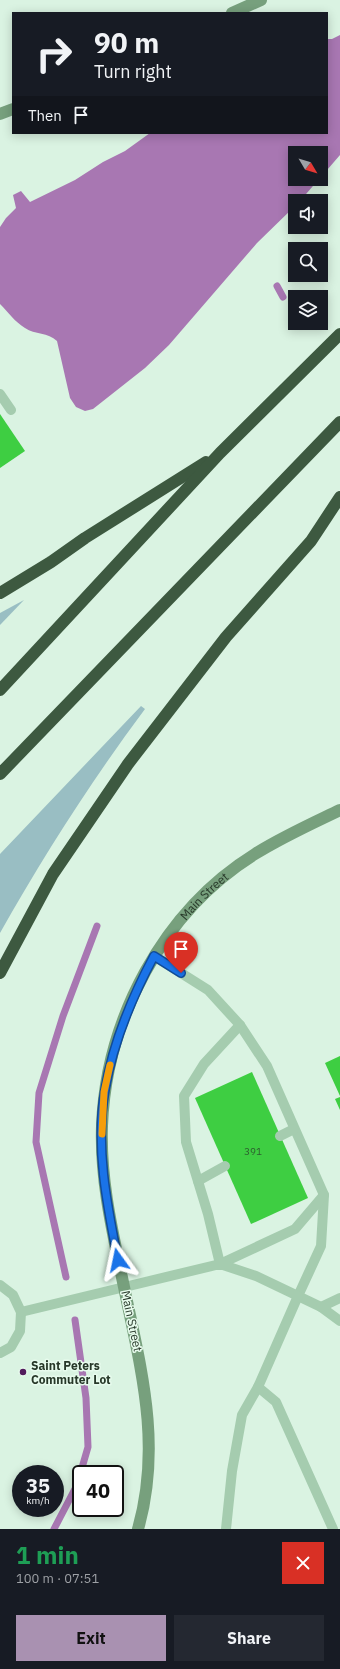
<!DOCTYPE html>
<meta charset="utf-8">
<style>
:root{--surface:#171b24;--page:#242831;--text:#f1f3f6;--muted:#9ea1a6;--accent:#a991b1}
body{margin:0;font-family:"IBM Plex Sans",sans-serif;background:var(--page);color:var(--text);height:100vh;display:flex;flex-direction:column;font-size:15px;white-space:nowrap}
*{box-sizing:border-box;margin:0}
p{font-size:13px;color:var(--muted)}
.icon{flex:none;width:22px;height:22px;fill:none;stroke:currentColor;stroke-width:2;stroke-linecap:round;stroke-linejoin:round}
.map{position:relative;height:1529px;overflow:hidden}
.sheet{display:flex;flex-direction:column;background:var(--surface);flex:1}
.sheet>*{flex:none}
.guide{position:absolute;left:12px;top:12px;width:316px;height:122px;border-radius:0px;box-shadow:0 2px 10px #0003;background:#171b24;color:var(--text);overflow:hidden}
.needle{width:26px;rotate:128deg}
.buttons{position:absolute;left:288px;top:146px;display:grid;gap:8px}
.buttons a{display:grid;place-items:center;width:40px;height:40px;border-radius:0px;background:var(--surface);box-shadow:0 2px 10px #0003;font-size:20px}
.speed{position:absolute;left:12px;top:1465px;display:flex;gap:8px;font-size:20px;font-weight:700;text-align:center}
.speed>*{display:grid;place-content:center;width:52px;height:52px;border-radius:50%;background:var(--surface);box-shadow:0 2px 10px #0003;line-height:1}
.speed small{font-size:10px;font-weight:400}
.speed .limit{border:2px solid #111;border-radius:6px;background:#fff;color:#111}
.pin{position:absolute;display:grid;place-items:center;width:34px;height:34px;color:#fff;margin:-41px -17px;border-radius:50% 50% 50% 0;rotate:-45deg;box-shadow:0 0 4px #0007}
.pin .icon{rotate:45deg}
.me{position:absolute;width:44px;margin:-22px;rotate:348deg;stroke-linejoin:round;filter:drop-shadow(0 0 3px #0008)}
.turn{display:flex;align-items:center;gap:14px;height:84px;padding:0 16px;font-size:18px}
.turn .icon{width:52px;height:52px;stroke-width:2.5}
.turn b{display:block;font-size:28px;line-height:34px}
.then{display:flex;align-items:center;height:38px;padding:0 16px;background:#0003;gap:8px;font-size:15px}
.round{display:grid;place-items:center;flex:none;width:42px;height:42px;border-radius:0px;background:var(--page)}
.summary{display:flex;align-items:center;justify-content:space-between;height:68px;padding:0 16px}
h1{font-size:24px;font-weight:700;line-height:30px;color:#1e9e55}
.button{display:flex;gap:8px;margin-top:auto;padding:8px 16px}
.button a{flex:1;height:46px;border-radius:0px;background:var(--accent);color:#111;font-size:16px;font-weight:700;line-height:46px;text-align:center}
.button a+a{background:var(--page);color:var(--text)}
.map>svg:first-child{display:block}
</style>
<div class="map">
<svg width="340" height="1529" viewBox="0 0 340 1529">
<rect width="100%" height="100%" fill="#daf3e2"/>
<g fill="#99bec3">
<path d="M24,600L0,625V613Z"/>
<path d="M141,706L145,709C92,780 44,855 0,933V854Z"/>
</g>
<path fill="#a877b2" d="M340,35V155L321,177V153H295V179H319L300,201H295V206L257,243L169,345L145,368L93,409L85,411L76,407L70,398L57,341C48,332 35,335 25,328C15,322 8,312 0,304V227L6,218L16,208L13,195L21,191L30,202L75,180L103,162L125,151L150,133H327V39H332Z"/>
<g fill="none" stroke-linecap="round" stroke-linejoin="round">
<g stroke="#a877b2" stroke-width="7">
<path d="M277,286L283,297"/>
<path d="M66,1277L36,1142L39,1093L63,1016L97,926"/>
<path d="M54,1529L77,1485L88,1447L86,1398L75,1320"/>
</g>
</g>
<g fill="#3ece42">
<path d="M0,414L25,451L0,468Z"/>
<path d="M340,1056V1096L325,1063Z"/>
<path d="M252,1072L308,1198L251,1224L195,1098Z"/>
<path d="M340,1097V1110L335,1099Z"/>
</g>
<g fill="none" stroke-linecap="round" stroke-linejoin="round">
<g stroke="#a5ccaf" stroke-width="10">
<path d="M0,394L11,410"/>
<path d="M154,956L208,990L240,1025L267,1066L324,1195L321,1246L298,1296L321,1307L340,1321"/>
<path d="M240,1025L204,1064L184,1096L186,1142L208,1214L220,1264L295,1229L324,1195"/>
<path d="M280,1136L294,1129"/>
<path d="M198,1181L225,1166"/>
<path d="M0,1285L13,1295L21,1312L20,1331L11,1347L0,1353"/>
<path d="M321,1307L340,1298"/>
<path d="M21,1312L220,1264L256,1276L298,1296L258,1387L242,1415L232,1471L226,1529"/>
<path d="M258,1387L276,1402L333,1529"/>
</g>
<g stroke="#77a07d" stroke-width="12">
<path d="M232,13L261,0"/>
<path d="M0,114L13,109"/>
<path id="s1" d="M138,1529C162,1445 141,1369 124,1287C113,1234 100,1180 102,1126C106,1019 163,911 255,854C282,837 311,824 340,810"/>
</g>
<g stroke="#3d5940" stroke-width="12">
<path d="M0,593L51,562L85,538L206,462"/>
<path d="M0,690L220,453L340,334"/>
<path d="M0,774L340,422"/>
<path d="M0,973L53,874L128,764L226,637L311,541L340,497"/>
</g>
</g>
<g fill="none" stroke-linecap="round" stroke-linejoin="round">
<g stroke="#114b97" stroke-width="10">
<path id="route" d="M118,1260C107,1205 95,1146 105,1090C113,1042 131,999 154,956L181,973"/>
</g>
<use href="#route" stroke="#1a73e8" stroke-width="7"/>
<path stroke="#f59e0b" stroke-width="7" d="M102,1134L104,1092L110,1065"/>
</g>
<circle fill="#521a5c" stroke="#e7fbed" stroke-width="1.5" cx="23" cy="1372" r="4"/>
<g text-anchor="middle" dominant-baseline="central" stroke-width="3" stroke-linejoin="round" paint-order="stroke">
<g font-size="10" fill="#2d5e2f">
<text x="253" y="1151">391</text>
</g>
<g font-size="12" fill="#273829" stroke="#e7fbed">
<text stroke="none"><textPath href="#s1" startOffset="666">Main Street</textPath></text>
<text transform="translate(132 1321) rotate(78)">Main Street</text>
</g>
<g font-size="12" font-weight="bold" fill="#273829" stroke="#e7fbed" text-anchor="start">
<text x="31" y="1365">Saint Peters<tspan x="31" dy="14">Commuter Lot</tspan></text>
</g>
</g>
</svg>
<div class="buttons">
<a><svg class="needle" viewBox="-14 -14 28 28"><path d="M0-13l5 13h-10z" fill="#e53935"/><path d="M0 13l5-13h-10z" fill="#9ea1a6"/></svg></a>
<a><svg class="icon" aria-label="sound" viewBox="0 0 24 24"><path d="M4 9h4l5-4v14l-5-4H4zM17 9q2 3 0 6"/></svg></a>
<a><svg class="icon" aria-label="search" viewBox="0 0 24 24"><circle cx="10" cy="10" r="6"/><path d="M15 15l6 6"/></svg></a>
<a><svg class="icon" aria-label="layers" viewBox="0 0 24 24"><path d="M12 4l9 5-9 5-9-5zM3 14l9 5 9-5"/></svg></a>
</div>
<div class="speed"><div>35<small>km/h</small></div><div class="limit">40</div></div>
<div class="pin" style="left:181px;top:973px;background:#d93025"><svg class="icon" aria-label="arrive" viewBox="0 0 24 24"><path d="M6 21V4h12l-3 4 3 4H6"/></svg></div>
<svg class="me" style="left:118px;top:1260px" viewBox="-20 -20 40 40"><path d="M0-17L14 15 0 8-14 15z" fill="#1a73e8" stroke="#fff" stroke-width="4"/></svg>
<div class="guide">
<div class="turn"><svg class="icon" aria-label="right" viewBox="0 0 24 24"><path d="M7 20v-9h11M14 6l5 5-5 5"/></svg><div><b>90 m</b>Turn right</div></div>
<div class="then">Then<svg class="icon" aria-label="arrive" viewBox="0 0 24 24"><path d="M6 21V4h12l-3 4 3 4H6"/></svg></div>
</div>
</div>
<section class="sheet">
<div class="summary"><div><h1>1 min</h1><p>100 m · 07:51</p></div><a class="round" style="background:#d93025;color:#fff"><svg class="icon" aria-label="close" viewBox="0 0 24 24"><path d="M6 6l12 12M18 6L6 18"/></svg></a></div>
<div class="button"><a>Exit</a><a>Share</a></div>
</section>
